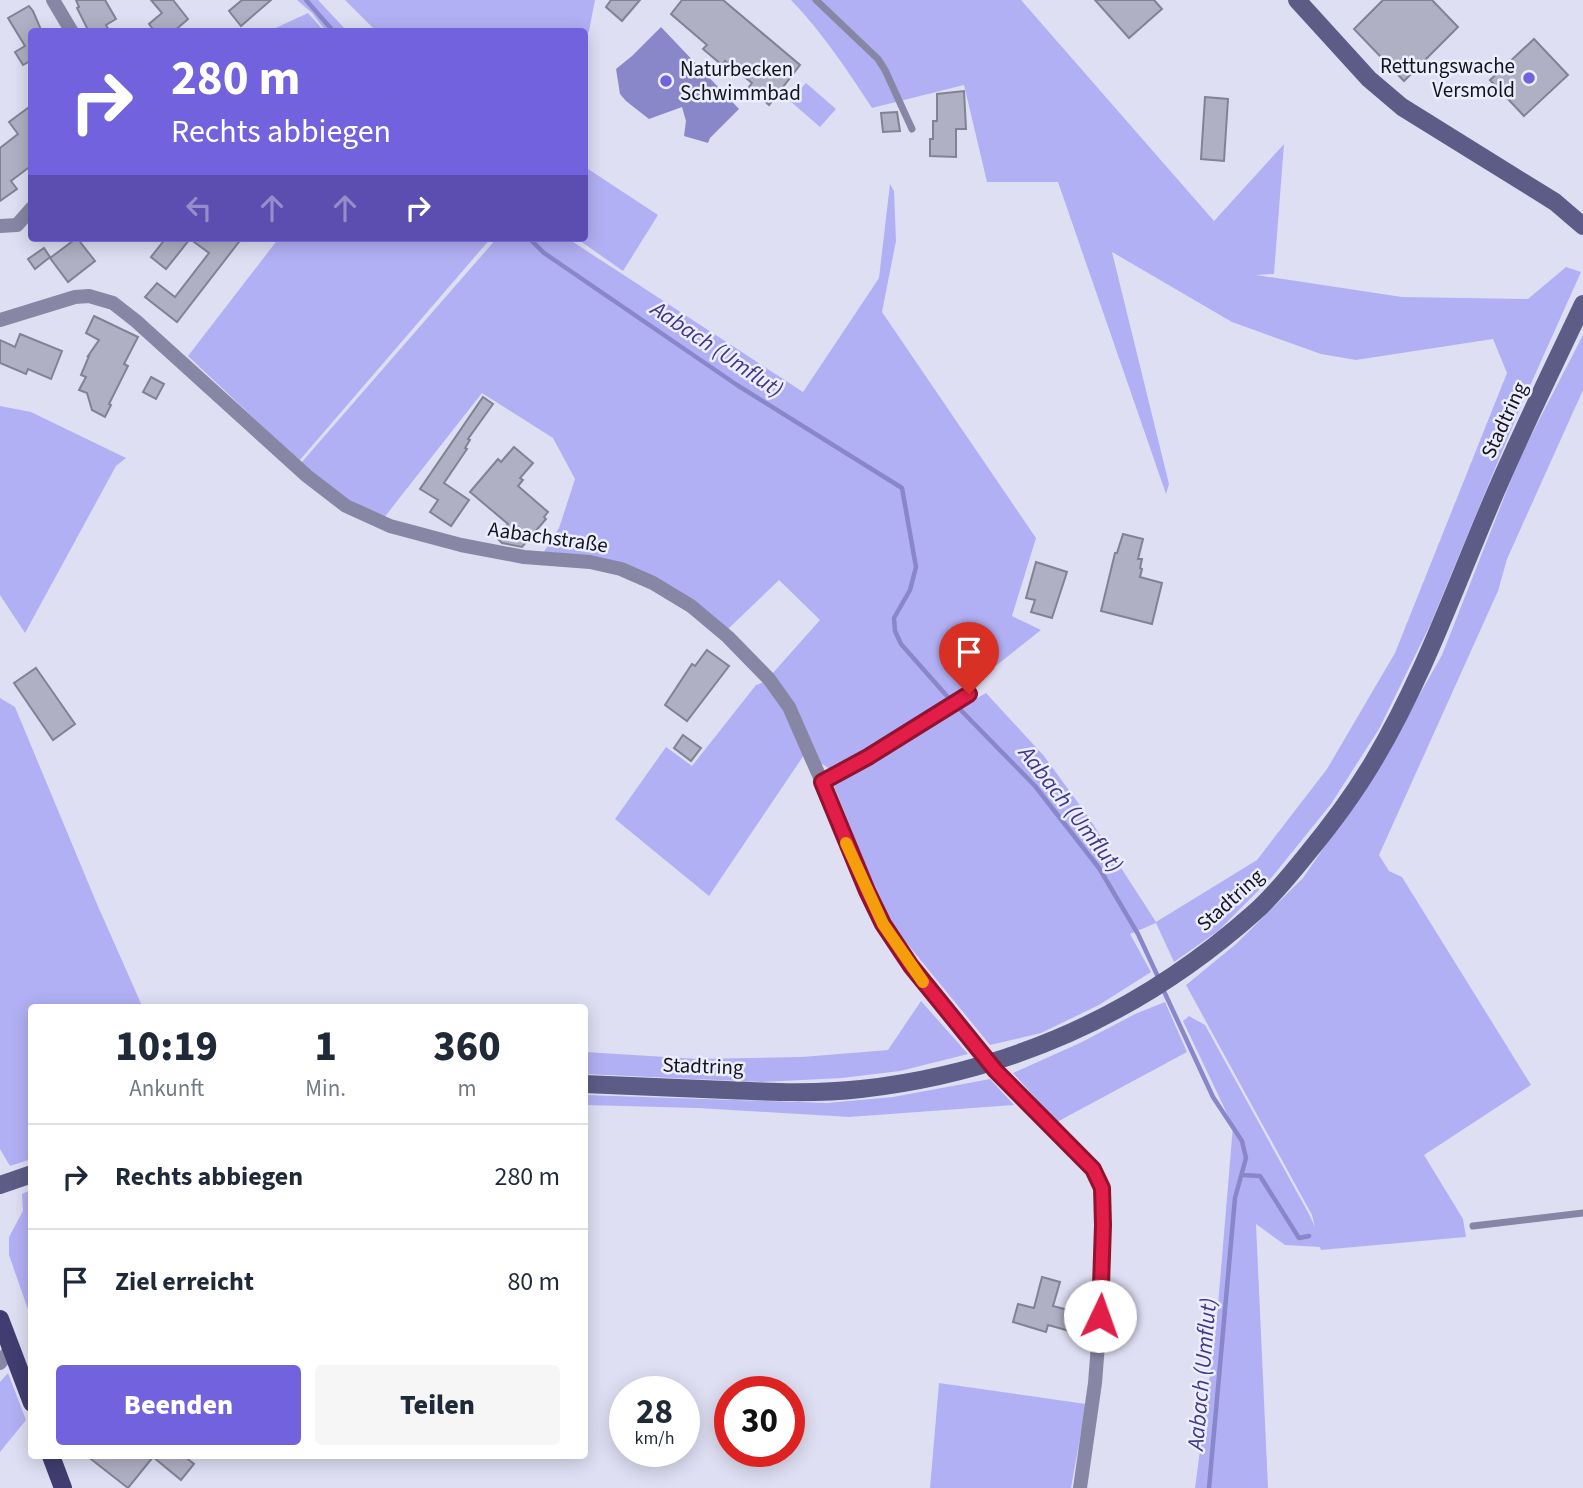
<!DOCTYPE html>
<html lang="de">
<meta charset="utf-8">
<style>
:root{--surface:#fff;--page:#f6f6f7;--text:#1f2937;--muted:#747a83;--line:#e0e1e3;--accent:#7362dd}
body{margin:0;font-family:"Source Sans 3",sans-serif;background:var(--page);color:var(--text);height:100vh;display:flex;flex-direction:column;font-size:26px;white-space:nowrap}
*{box-sizing:border-box;margin:0}
p{font-size:23px;color:var(--muted)}
.icon{flex:none;width:38px;height:38px;fill:none;stroke:currentColor;stroke-width:2;stroke-linecap:round;stroke-linejoin:round}
.map{position:relative;flex:1;overflow:hidden}
.sheet{position:absolute;left:28px;top:1004px;width:560px;height:455px;display:flex;flex-direction:column;background:var(--surface);border-radius:7px;box-shadow:0 4px 18px #0003}
.sheet>*{flex:none}
.banner{position:absolute;left:28px;top:28px;width:560px;height:214px;border-radius:7px;box-shadow:0 4px 18px #0003;background:#7362dd;color:#fff;overflow:hidden}
.speed{position:absolute;left:609px;top:1376px;display:flex;gap:14px;font-size:35px;font-weight:700;text-align:center}
.speed>*{display:grid;place-content:center;width:91px;height:91px;border-radius:50%;background:var(--surface);box-shadow:0 4px 18px #0003;line-height:1}
.speed small{font-size:18px;font-weight:400}
.speed .limit{border:10px solid #d22;background:#fff;color:#111}
.pin{position:absolute;display:grid;place-items:center;width:60px;height:60px;color:#fff;margin:-72px -30px;border-radius:50% 50% 50% 0;rotate:-45deg;box-shadow:0 0 7px #0007}
.pin .icon{rotate:45deg}
.me{position:absolute;width:77px;margin:-38px;rotate:3deg;stroke-linejoin:round;filter:drop-shadow(0 0 5px #0008)}
.turn{display:flex;align-items:center;gap:24px;height:147px;padding:0 28px;font-size:32px}
.turn .icon{width:91px;height:91px;stroke-width:2.5}
.turn b{display:block;font-size:49px;line-height:60px}
.lanes{display:flex;align-items:center;height:66px;padding:0 28px;background:#0003;justify-content:center;gap:35px;direction:ltr}
.lanes .off{opacity:.35}
.eta{display:flex;justify-content:space-evenly;align-items:center;height:119px;text-align:center}
.eta b{font-size:42px;font-weight:800;line-height:49px}
.cta{display:flex;gap:14px;margin-top:auto;padding:14px 28px}
.cta a{flex:1;height:80px;border-radius:7px;background:var(--accent);color:#fff;font-size:28px;font-weight:800;line-height:80px;text-align:center}
.cta a+a{background:var(--page);color:var(--text)}
ul{padding:0;list-style:none}
li{display:flex;align-items:center;gap:21px;height:105px;padding:0 28px;border-top:2px solid var(--line)}
li div{flex:1}
li b{display:block;font-size:26px}
li em{font-style:normal}
.map>svg:first-child{display:block}
</style>
<div class="map">
<svg width="1583" height="1488" viewBox="0 0 1583 1488">
<rect width="100%" height="100%" fill="#dfdff4"/>
<g fill="#b2b0f4">
<path d="M297,0H318L347,31H326L312,13Z"/>
<path d="M345,0H595L589,31L585,40L584,32L376,31Z"/>
<path d="M791,0H1021L1214,221L1284,144L1274,274L1256,275L1402,297L1528,299L1566,267L1581,272L1521,406L1431,623L1379,729L1331,804L1272,877L1218,931L1174,962L1156,923L1130,934L1151,972L1099,1005L1041,1033L990,1045L887,919L832,781L986,693L1044,756L1087,815L1156,922L1257,860L1327,769L1395,653L1507,373L1493,339L1356,360L1321,354L1232,322L1112,252L1169,484L1166,494L1058,182H987L964,85L872,108C847,70 823,33 791,0Z"/>
<path d="M308,13L324,31H269Z"/>
<path d="M806,83L836,109L820,127L790,101Z"/>
<path d="M585,167L658,215L623,271L576,238H584Z"/>
<path d="M890,184L894,191L896,241L882,312L1036,538L1012,616L1041,630L983,676L833,771L819,762L772,674L820,620L779,580L727,630L637,570L542,555L559,528L575,479L553,438L482,393L383,519L338,494L301,463L497,238H567L803,392L879,278Z"/>
<path d="M279,238H491L299,461L188,356Z"/>
<path d="M1583,335V390L1507,559L1498,591L1379,855L1389,871L1402,877L1531,1085L1424,1155L1463,1219L1466,1237L1321,1250L1320,1247L1285,1245L1256,1224L1268,1488H1195L1216,1329L1233,1126L1183,1021L1189,1016L1205,1025L1309,1214L1315,1227L1312,1215L1186,985L1236,944L1303,878L1375,773L1442,655L1520,457Z"/>
<path d="M0,406L31,412L126,458L116,466L25,633L0,595Z"/>
<path d="M764,682L778,700L804,755L709,896L615,819L666,747L692,766L756,685Z"/>
<path d="M0,698L15,707L97,904L143,1008H32L31,1159L10,1166L0,1149Z"/>
<path d="M921,1001L968,1054L900,1071L842,1078L762,1082L585,1074V1052L698,1059L802,1057L888,1050Z"/>
<path d="M1165,1002L1187,1052L1057,1122L1013,1073L1082,1042L1135,1014Z"/>
<path d="M990,1079L1014,1105L849,1117L697,1108L585,1105V1095L827,1103L893,1097Z"/>
<path d="M31,1190V1318L9,1255V1237L23,1211L22,1194Z"/>
<path d="M8,1373L26,1420L0,1452V1382Z"/>
<path d="M939,1383L1086,1404L1071,1488H930Z"/>
</g>
<path fill="#8986ca" d="M661,27L739,109L710,138L708,143L684,136L686,121L682,107L649,119L626,101L620,94L616,69L632,56Z"/>
<g fill="none" stroke-linecap="round" stroke-linejoin="round">
<g stroke="#8986ca" stroke-width="4.5">
<path d="M306,0L334,32"/>
<path d="M529,238L544,253L737,385L902,488L916,567L910,590L894,618L895,631L901,644L946,695L1035,786L1099,868L1138,934L1159,979"/>
<path d="M1162,987L1213,1097L1242,1141L1246,1158L1235,1198L1209,1488"/>
<path d="M1242,1175L1260,1176L1299,1238L1309,1236"/>
</g>
</g>
<g fill="#b0b0c4" stroke="#828295" stroke-width="2">
<path d="M76,0H105L116,19L106,25L110,32H89L77,8L79,7Z"/>
<path d="M151,0H173L188,19L173,32H155L149,24L162,13Z"/>
<path d="M242,0H271L241,26L229,11Z"/>
<path d="M611,0H640L622,21L606,7Z"/>
<path d="M682,0H723L800,65L769,105L749,87L752,83L725,61L722,65L703,49L707,45L671,14Z"/>
<path d="M1095,0H1154L1162,9L1129,38Z"/>
<path d="M1383,0H1432L1458,27L1404,81L1354,29Z"/>
<path d="M29,6L33,11L42,32H32V60L23,65L15,52L25,46L8,18Z"/>
<path d="M1534,39L1568,75L1524,116L1490,80Z"/>
<path d="M964,91L966,129H956V157L930,156V139H933V121H937V94Z"/>
<path d="M1205,97L1228,99L1224,161L1201,159Z"/>
<path d="M32,105V165L11,181L17,189L0,201V148L18,134L9,122Z"/>
<path d="M897,112L900,131L883,132L881,113Z"/>
<path d="M77,238L95,261L68,282L50,258Z"/>
<path d="M166,238H242L177,322L145,297L157,283L175,297L209,253L190,239L166,269L151,257Z"/>
<path d="M44,248L50,257L35,269L28,259Z"/>
<path d="M94,316L138,337L124,364L128,366L109,404L111,405L105,417L92,410L87,393L79,390L86,377L81,375L89,356H88L99,340L86,333Z"/>
<path d="M20,334L62,351L51,379L28,369L26,374L0,363V340L15,347Z"/>
<path d="M151,377L164,384L156,399L143,392Z"/>
<path d="M483,397L493,404L468,439L470,440L465,448L467,449L444,483L469,500L451,526L430,512L438,500L420,489Z"/>
<path d="M514,447L533,463L520,478L523,480L518,486L548,512L544,517L546,519L522,547L502,543L497,538L508,524L470,492L498,459L501,462Z"/>
<path d="M1123,534L1143,539L1138,559H1142L1140,568L1142,569L1140,577L1162,583L1152,624L1101,611L1115,553H1117Z"/>
<path d="M1036,562L1067,572L1052,618L1031,612L1035,600L1026,598Z"/>
<path d="M707,650L729,666L687,721L665,705L692,664L695,666Z"/>
<path d="M36,668L75,724L53,740L14,683Z"/>
<path d="M683,735L701,748L691,761L674,748Z"/>
<path d="M1042,1277L1060,1282L1053,1306L1083,1314L1077,1333L1048,1325L1046,1332L1013,1322L1018,1304L1034,1308Z"/>
<path d="M87,1456H184L194,1464L181,1480L153,1457L128,1488Z"/>
</g>
<g fill="none" stroke-linecap="round" stroke-linejoin="round">
<g stroke="#8787a5" stroke-width="7">
<path d="M816,0L878,59L885,70L912,129"/>
<path d="M823,782L868,757L969,694"/>
<path d="M1473,1226L1583,1213"/>
</g>
<g stroke="#8787a5" stroke-width="14">
<path d="M53,0L72,32"/>
<path d="M0,226L17,225L32,208"/>
<path d="M0,320L75,297L89,296L113,303L136,321L307,476L346,506L390,526L461,545L524,557L590,562L621,569L653,583L691,606L728,637L769,679L789,707L822,782L867,891L883,924L911,966L996,1071L1081,1155L1093,1169L1102,1188L1103,1225L1102,1293L1095,1383L1080,1488"/>
<path d="M0,1363L11,1348"/>
</g>
<g stroke="#5d5c87" stroke-width="18">
<path d="M1297,0L1369,79L1402,107L1555,202L1583,226"/>
<path d="M584,1084C632,1086 679,1088 726,1090C771,1092 816,1094 861,1089C1011,1072 1143,1012 1255,912C1274,895 1291,874 1307,854C1331,825 1354,794 1373,762C1421,682 1452,595 1488,510C1517,440 1551,372 1583,304"/>
<path d="M0,1185L32,1174"/>
</g>
<g stroke="#413d70" stroke-width="18">
<path d="M0,1319L32,1403"/>
<path d="M51,1456L63,1488"/>
</g>
</g>
<g fill="none" stroke-linecap="round" stroke-linejoin="round">
<g stroke="#92132f" stroke-width="18">
<path id="route" d="M969,694L868,757L822,782L867,891L883,924L911,966L996,1071L1093,1169L1102,1188L1103,1225L1100,1316"/>
</g>
<use href="#route" stroke="#e11d48" stroke-width="12"/>
<path stroke="#f59e0b" stroke-width="12" d="M846,843L883,924L923,982"/>
</g>
<g fill="#7362dd" stroke="#ecedfe" stroke-width="2.5">
<circle cx="1529" cy="78" r="7"/>
<circle cx="666" cy="81" r="7"/>
</g>
<g text-anchor="middle" dominant-baseline="central" stroke-width="5" stroke-linejoin="round" paint-order="stroke">
<g font-size="21" fill="#14141b" stroke="#ecedfe" text-anchor="end">
<text x="1515" y="66">Rettungswache<tspan x="1515" dy="24">Versmold</tspan></text>
<text x="680" y="69" text-anchor="start">Naturbecken<tspan x="680" dy="24">Schwimmbad</tspan></text>
</g>
<g font-size="21" fill="#14141b" stroke="#ecedfe">
<text transform="translate(1504 420) rotate(-65)">Stadtring</text>
<text transform="translate(548 537) rotate(8)">Aabachstraße</text>
<text transform="translate(1230 900) rotate(-42)">Stadtring</text>
<text transform="translate(703 1066) rotate(2)">Stadtring</text>
</g>
<g font-size="23" font-style="italic" fill="#423687" stroke="#ecedfe">
<text transform="translate(717 349) rotate(34)">Aabach (Umflut)</text>
<text transform="translate(1071 809) rotate(52)">Aabach (Umflut)</text>
<text transform="translate(1202 1374) rotate(-85)">Aabach (Umflut)</text>
</g>
</g>
</svg>
<div class="speed"><div>28<small>km/h</small></div><div class="limit">30</div></div>
<div class="pin" style="left:969px;top:694px;background:#d93025"><svg class="icon" aria-label="arrive" viewBox="0 0 24 24"><path d="M6 21V4h12l-3 4 3 4H6"/></svg></div>
<svg class="me" style="left:1100px;top:1316px" viewBox="-20 -20 40 40"><circle r="19" fill="#fff"/><path d="M0-13L10 11 0 6-10 11z" fill="#e11d48"/></svg>
<div class="banner">
<div class="turn"><svg class="icon" aria-label="right" viewBox="0 0 24 24"><path d="M7 20v-9h11M14 6l5 5-5 5"/></svg><div><b>280 m</b>Rechts abbiegen</div></div>
<div class="lanes"><svg class="icon off" aria-label="left" viewBox="0 0 24 24"><path d="M17 20v-9H6M10 6l-5 5 5 5"/></svg><svg class="icon off" aria-label="ahead" viewBox="0 0 24 24"><path d="M12 20V5M6 11l6-6 6 6"/></svg><svg class="icon off" aria-label="ahead" viewBox="0 0 24 24"><path d="M12 20V5M6 11l6-6 6 6"/></svg><svg class="icon" aria-label="right" viewBox="0 0 24 24"><path d="M7 20v-9h11M14 6l5 5-5 5"/></svg></div>
</div>
<section class="sheet">
<div class="eta">
<div><b>10:19</b><p>Ankunft</p></div>
<div><b>1</b><p>Min.</p></div>
<div><b>360</b><p>m</p></div>
</div>
<ul>
<li><svg class="icon" aria-label="right" viewBox="0 0 24 24"><path d="M7 20v-9h11M14 6l5 5-5 5"/></svg><div><b>Rechts abbiegen</b></div><em>280 m</em></li>
<li><svg class="icon" aria-label="arrive" viewBox="0 0 24 24"><path d="M6 21V4h12l-3 4 3 4H6"/></svg><div><b>Ziel erreicht</b></div><em>80 m</em></li>
</ul>
<div class="cta"><a>Beenden</a><a>Teilen</a></div>
</section>
</div>
